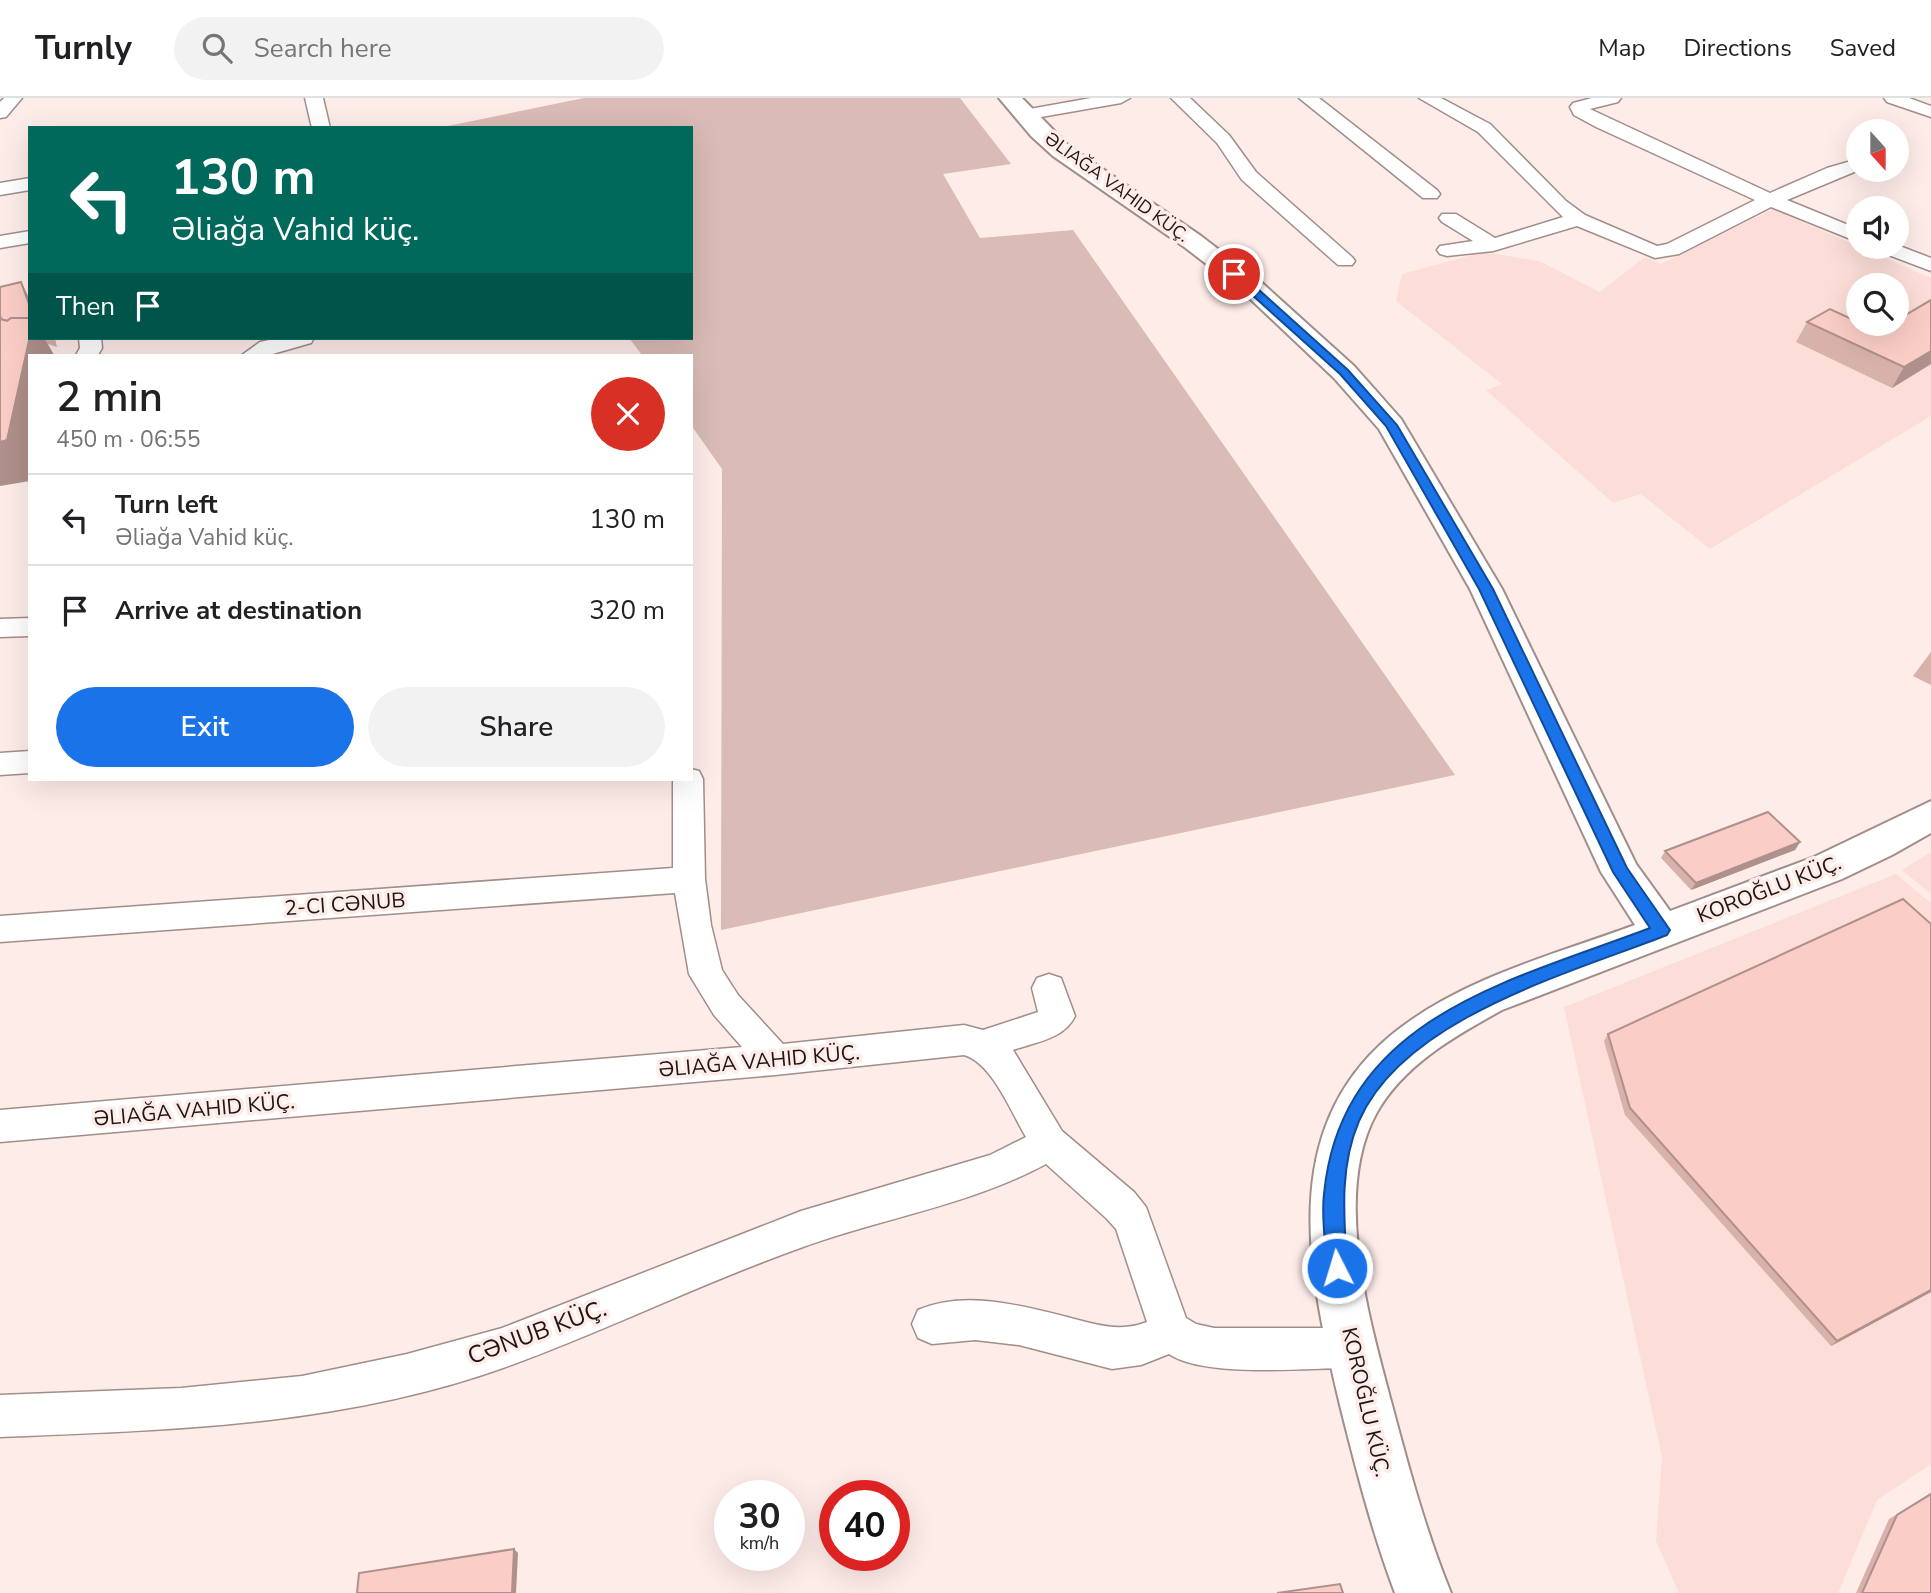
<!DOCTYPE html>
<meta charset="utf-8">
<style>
:root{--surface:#fff;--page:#f2f2f2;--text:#202124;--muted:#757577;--line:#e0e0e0;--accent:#1a73e8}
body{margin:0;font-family:"Nunito Sans",sans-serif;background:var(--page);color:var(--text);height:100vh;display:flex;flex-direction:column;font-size:26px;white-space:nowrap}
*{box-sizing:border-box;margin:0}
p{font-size:23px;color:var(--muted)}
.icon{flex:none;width:38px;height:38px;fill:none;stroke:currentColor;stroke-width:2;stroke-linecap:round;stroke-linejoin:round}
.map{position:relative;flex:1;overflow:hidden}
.sheet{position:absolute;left:28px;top:256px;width:665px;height:427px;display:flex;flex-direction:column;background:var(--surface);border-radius:0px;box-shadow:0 7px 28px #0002}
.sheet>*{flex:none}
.top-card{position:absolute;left:28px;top:28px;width:665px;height:214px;border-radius:0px;box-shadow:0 7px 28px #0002;background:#00695c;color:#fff;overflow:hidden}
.needle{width:46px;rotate:159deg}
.fabs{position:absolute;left:1846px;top:21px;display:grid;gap:14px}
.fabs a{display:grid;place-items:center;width:63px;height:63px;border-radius:50%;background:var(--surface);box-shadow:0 7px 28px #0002;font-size:35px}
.speed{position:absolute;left:714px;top:1382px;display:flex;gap:14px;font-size:35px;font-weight:700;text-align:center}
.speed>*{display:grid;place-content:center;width:91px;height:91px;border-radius:50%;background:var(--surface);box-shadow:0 7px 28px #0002;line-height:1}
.speed small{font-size:18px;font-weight:400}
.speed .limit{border:10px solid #d22;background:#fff;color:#111}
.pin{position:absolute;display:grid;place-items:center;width:60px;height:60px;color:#fff;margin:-30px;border:4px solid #fff;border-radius:50%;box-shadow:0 2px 7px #0007}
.me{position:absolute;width:77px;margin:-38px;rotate:355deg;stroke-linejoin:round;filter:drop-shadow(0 0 5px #0008)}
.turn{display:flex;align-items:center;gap:24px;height:147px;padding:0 28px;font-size:32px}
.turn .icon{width:91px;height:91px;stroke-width:2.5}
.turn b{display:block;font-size:49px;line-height:60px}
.then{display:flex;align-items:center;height:66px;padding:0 28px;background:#0003;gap:14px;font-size:26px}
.round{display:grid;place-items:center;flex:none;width:74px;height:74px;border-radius:37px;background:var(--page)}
.headline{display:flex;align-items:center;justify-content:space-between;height:119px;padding:0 28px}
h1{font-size:42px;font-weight:600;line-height:52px}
.button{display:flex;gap:14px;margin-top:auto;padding:14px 28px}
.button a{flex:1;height:80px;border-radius:42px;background:var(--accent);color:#fff;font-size:28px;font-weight:600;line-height:80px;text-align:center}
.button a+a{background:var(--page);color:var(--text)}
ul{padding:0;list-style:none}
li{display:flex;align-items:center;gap:21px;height:91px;padding:0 28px;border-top:2px solid var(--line)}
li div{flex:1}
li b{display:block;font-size:26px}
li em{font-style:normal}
header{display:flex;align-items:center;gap:42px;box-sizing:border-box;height:98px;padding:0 35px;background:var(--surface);border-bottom:2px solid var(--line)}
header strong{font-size:33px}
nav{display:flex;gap:38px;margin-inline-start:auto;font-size:24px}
.search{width:490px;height:63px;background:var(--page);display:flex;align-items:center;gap:18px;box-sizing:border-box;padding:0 24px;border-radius:38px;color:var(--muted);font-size:26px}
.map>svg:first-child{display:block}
</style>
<header>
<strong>Turnly</strong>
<div class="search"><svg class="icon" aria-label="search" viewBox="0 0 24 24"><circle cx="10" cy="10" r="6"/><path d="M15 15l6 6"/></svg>Search here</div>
<nav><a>Map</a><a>Directions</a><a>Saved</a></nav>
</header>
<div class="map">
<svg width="1931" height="1495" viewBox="0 0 1931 1495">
<rect width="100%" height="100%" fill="#feece9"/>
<g fill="#fcddd7" fill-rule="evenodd">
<path d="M1773,111L1931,180V318L1710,451L1641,396L1613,405L1486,292L1502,286L1396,203L1402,176L1483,154L1539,163L1600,194L1645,159L1661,166ZM1858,187H1897V226H1858Z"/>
<path d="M1931,754V796L1902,772Z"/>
<path d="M1896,776L1931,805V1366L1877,1402L1838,1495H1679L1656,1443L1662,1359L1564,909Z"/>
</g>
<path fill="#dabbb5" d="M584,0H960L1011,66L943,76L980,140L1073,132L1455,677L721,832L722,371L691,327V257H642L629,240H691V30H438Z"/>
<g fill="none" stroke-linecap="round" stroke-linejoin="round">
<g stroke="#a18d89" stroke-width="3">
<g id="minor">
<path d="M4,0H22L6,19L0,20V4Z"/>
<path d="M305,0H323L330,30H312Z"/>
<path d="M1091,0H1130L1121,5L1024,22L1015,17L1024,12Z"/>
<path d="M1171,0H1190L1229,37L1256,74L1352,159L1355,163L1352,167H1338L1242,82L1217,45Z"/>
<path d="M1299,0H1319L1437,92L1440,96L1437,100H1423Z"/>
<path d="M1419,0H1441L1490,26L1566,103L1585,117L1657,148L1667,146L1755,102L1596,29L1574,17L1570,9L1573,5L1592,0H1621L1618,4L1590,11L1770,95L1827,70L1858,61L1859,72L1787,102L1858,131V144L1771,109L1679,156L1655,160L1577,128L1493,153L1447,158L1440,156L1437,152L1440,148L1473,143L1442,124L1439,120L1442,116H1456L1495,140L1563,119L1478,34Z"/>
<path d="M1884,0H1909L1931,8V19L1887,4Z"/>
<path d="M30,80V92L0,97V85Z"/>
<path d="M30,133V145L0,150V138Z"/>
<path d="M1897,147L1931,160V173L1878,153L1875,149H1897Z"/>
<path d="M79,240H101L102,250L98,257H76L80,250Z"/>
<path d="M278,240H314L311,245L269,257H242L260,244Z"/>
<path d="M30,520V538L0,539V521Z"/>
<path d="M30,653V675L0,677V655Z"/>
<path d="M691,671L699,673L703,681L705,781L711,827L722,872L738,897L783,946L964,927L983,932L1038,914L1032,890L1037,880L1049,876L1061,880L1075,918C1064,941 1036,944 1013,952L1062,1033L1134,1094L1146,1109L1186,1220L1196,1226L1214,1230H1351L1365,1236L1371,1250L1365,1264L1351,1270C1306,1270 1204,1280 1169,1256L1141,1267L1112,1271L1019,1247L975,1242L932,1246L918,1240L912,1226L918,1212C965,1192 1019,1207 1067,1219C1094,1226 1120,1235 1147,1224L1116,1131L1106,1120L1046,1066C970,1107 883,1120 803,1149C701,1185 604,1234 503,1270C340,1328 171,1332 0,1339V1297L181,1290L302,1278L407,1256L502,1230L801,1113L990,1057L1026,1039C1011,1014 992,965 964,957L775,977L0,1044V1012L742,949L714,917L689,876L675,795L0,844V818L673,770V681H691Z"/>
</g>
</g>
<g stroke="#a18d89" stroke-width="4">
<path id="tertiary" d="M999,0H1022L1069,48L1201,138L1261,184L1354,268L1401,321L1502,491L1636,766L1670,813L1814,759L1931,703V735L1892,757L1842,781L1502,912C1455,938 1403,967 1376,1016C1332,1097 1370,1224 1392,1307C1409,1371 1426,1434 1451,1495H1395C1372,1434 1356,1371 1340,1307C1310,1180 1275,1035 1390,938C1459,881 1553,857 1635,827L1601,774L1470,491L1379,331L1334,280L1243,194L1183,148L1053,58L1031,38Z"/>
</g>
<use href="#minor" fill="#fff" fill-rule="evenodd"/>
<use href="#tertiary" fill="#fff" fill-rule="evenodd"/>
</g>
<g fill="#d7b1aa">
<path d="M21,184L30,202V240H55L57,249L48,246L54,257H30L1,221Z"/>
<path d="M1931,202V266L1892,290L1796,244L1807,224L1878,233Z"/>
<path d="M1931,554V587L1913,578Z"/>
<path d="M1800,744L1795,752L1691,792L1661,760L1665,753Z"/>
<path d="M1931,826V1194L1831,1248L1625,1017L1604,943L1608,936Z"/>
<path d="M1931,1395V1495H1856L1889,1421Z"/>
</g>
<g fill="#af908b">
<path d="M21,184L30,202V209Z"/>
<path d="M30,240H44L54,257H30V383L0,388V344Z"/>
<path d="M1931,253V266L1892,290L1904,269Z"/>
<path d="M1800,744L1795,752L1691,792L1696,785Z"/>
<path d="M1931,1192V1194L1831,1248L1837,1243Z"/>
<path d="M514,1451L518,1455L516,1495H512Z"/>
</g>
<g fill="#facec6" stroke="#af908b" stroke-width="2">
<path d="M21,184L30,209V220H11L7,223L1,221L0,217V189Z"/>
<path d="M1931,202V253L1904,269L1807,224L1830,211L1858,224V226H1862L1878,233L1891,226H1897V222Z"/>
<path d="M11,220H30V238L7,342L0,344V221L7,223Z"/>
<path d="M1768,714L1800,744L1696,785L1665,753Z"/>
<path d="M1903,801L1931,826V1192L1837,1243L1630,1010L1608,936Z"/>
<path d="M1931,1396V1495H1862L1897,1417Z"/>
<path d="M514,1451L512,1495H357L359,1475Z"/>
<path d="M1340,1486L1343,1495H1277Z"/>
</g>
<path fill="#1a73e8" stroke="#114b97" stroke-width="2" d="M1231,173H1238L1348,272L1397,327L1493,491L1627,770L1670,832L1667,837C1570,875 1404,920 1359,1023C1339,1069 1344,1120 1347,1170L1344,1177L1337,1179L1330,1177L1327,1170C1326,1146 1321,1120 1324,1096C1341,919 1511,883 1650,830L1613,774L1479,491L1386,328L1340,276L1231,178Z"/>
<g text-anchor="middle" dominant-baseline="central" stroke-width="7" stroke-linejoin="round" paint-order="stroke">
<g font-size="18" fill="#1d1614" stroke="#feece9">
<text transform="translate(1117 89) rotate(36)">ƏLIAĞA VAHID KÜÇ.</text>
</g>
<g font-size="21" fill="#1d1614" stroke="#feece9">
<text transform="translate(1769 791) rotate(-21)">KOROĞLU KÜÇ.</text>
<text transform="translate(345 806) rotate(-4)">2-CI CƏNUB</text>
<text transform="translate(759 963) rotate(-5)">ƏLIAĞA VAHID KÜÇ.</text>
<text transform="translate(194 1012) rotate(-5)">ƏLIAĞA VAHID KÜÇ.</text>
<text transform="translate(1366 1304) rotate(77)">KOROĞLU KÜÇ.</text>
</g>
<g font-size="24" fill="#1d1614" stroke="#feece9">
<text transform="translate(537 1234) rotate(-20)">CƏNUB KÜÇ.</text>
</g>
</g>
</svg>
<div class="fabs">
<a><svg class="needle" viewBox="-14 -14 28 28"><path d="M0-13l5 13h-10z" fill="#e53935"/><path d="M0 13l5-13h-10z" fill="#757577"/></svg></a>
<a><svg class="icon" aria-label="sound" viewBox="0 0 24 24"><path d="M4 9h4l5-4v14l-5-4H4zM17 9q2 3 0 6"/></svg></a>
<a><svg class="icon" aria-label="search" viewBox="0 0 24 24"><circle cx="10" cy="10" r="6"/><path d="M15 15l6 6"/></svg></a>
</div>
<div class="speed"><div>30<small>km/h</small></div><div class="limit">40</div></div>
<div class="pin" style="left:1234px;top:176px;background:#d93025"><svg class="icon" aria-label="arrive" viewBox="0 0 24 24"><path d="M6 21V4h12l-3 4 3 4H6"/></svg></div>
<svg class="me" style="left:1337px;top:1170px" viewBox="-20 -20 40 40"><circle r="17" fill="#1a73e8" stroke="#fff" stroke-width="3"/><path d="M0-11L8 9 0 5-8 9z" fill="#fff"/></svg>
<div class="top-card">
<div class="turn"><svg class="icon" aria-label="left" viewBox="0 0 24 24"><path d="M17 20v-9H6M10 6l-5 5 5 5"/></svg><div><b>130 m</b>Əliağa Vahid küç.</div></div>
<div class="then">Then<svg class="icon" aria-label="arrive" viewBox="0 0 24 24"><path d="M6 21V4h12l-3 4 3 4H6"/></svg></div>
</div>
<section class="sheet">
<div class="headline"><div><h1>2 min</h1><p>450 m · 06:55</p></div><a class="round" style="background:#d93025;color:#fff"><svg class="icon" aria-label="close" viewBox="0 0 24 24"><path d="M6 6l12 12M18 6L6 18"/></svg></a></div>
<ul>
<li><svg class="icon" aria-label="left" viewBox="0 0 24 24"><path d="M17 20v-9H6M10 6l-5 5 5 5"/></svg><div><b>Turn left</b><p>Əliağa Vahid küç.</p></div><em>130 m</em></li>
<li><svg class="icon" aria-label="arrive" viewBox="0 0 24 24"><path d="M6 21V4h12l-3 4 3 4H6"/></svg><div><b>Arrive at destination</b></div><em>320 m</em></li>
</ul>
<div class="button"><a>Exit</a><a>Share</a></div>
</section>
</div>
